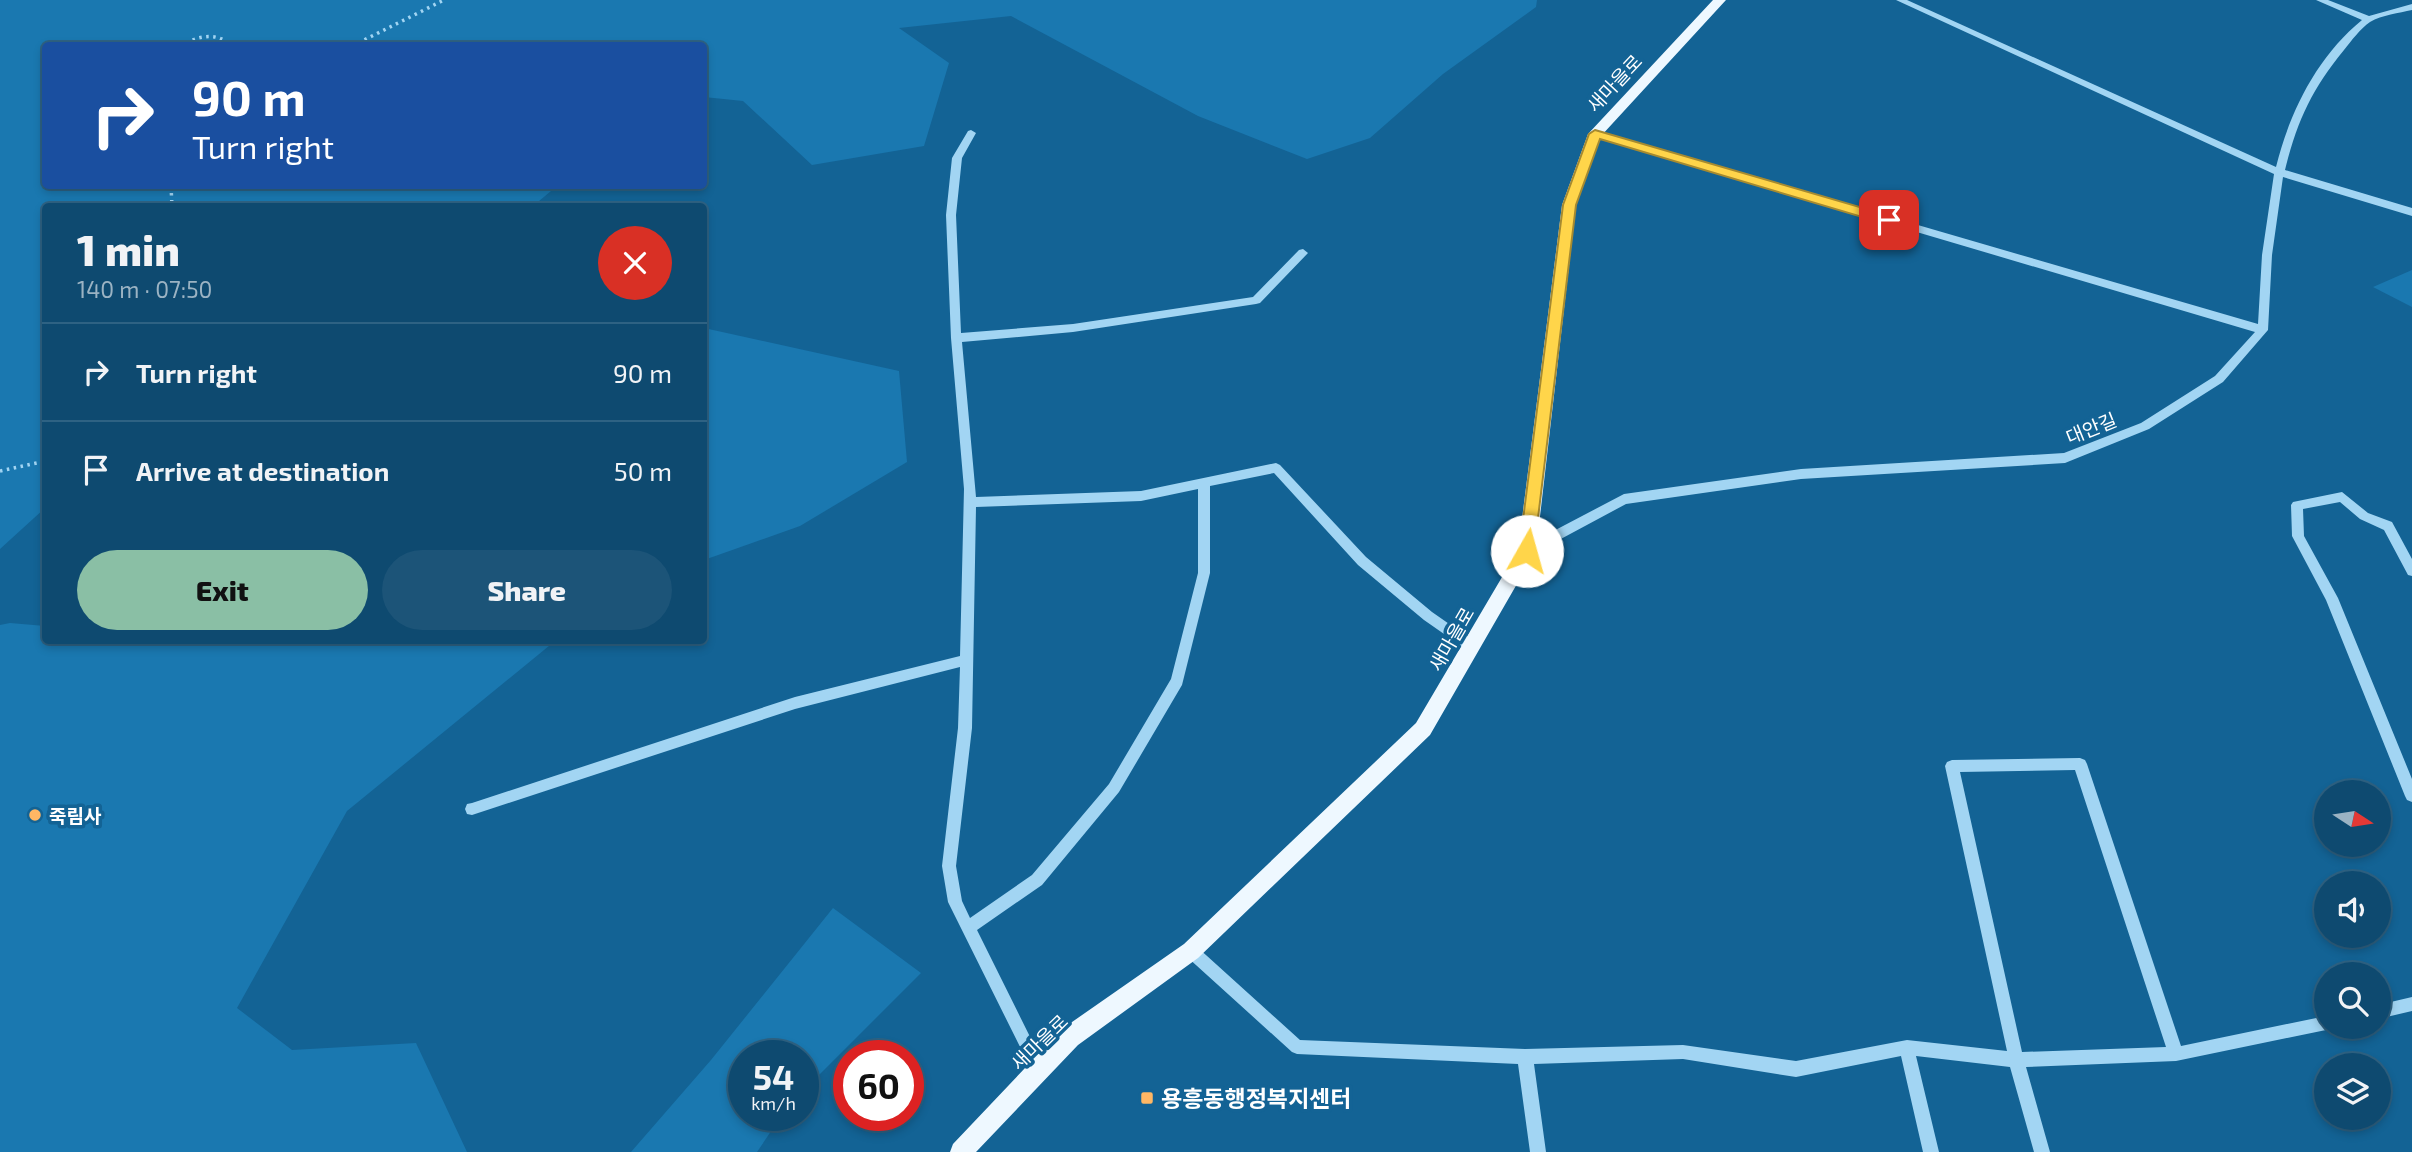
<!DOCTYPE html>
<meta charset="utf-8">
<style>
:root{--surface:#0e4a70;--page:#1c5478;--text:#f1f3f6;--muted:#9bb3c3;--line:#2e6283;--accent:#8abfa5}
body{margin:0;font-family:"Exo 2","Noto Sans KR",sans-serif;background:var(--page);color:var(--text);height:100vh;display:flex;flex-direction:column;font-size:26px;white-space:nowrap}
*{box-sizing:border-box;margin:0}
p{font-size:23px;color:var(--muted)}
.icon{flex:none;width:38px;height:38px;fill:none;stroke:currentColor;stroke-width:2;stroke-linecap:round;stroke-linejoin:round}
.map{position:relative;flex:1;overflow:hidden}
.side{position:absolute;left:42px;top:203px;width:665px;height:441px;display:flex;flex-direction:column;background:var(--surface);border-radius:7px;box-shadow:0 4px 10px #0003,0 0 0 2px var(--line)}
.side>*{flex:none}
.banner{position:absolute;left:42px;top:42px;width:665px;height:147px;border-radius:7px;box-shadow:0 4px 10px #0003,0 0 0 2px var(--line);background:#1a4fa0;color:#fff;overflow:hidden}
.needle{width:46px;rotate:102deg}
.buttons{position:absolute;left:2314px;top:780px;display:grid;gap:14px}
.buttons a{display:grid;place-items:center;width:77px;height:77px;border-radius:50%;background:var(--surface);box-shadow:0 4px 10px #0003,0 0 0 2px var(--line);font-size:35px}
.speed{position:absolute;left:728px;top:1040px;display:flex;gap:14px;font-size:35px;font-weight:700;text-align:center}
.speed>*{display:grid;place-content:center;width:91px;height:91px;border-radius:50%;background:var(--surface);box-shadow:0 4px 10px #0003,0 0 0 2px var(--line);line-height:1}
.speed small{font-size:18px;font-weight:400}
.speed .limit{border:10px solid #d22;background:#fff;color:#111}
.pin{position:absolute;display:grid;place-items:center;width:60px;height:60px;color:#fff;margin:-30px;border-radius:14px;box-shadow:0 4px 10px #0006}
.me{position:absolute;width:77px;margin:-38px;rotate:7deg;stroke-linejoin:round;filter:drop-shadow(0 0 5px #0008)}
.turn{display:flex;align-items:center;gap:24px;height:147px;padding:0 35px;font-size:32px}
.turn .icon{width:91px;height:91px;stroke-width:2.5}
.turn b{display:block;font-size:49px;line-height:60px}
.round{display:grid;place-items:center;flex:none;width:74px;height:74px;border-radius:37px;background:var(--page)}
.head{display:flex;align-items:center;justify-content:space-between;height:119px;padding:0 35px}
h1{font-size:42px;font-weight:800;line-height:52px}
.action{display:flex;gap:14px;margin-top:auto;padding:14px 35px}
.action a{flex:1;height:80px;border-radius:42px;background:var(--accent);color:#111;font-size:28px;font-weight:800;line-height:80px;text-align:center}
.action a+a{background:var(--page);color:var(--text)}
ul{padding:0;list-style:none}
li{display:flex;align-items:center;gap:21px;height:98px;padding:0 35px;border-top:2px solid var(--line)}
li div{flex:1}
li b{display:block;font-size:26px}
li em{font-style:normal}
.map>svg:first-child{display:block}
</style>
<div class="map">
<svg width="2412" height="1152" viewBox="0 0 2412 1152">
<rect width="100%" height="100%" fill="#136395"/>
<g fill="#1a78b0">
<path d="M0,0H1537L1536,7L1443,74L1370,138L1307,159L1198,116L1011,16L899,28L949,63L924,146L812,165L743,101L704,97V46H46V186H557L533,206H46L45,508L0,549Z"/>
<path d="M2412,270V307L2373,287Z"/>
<path d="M704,328L899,371L907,462L800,526L704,560Z"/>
<path d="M10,623L45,626L46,640L555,641L347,811L237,1008L292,1050L416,1043L467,1152H0V625Z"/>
<path d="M833,908L921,973L803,1091V1055H744V1115H782L757,1152H631L711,1060Z"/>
</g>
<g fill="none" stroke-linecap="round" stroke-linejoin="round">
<g stroke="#a2d5f3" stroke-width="3.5" stroke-dasharray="2.5 4.5" stroke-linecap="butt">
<path d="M180,46C197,36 217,31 232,46"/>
<path d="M352,46L444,0"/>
<path d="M171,186L172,206"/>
<path d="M0,471L46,461"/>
</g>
<g fill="#a2d5f3" fill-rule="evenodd">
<path d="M1896,0H1907L2276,167C2290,111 2317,57 2362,20L2316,0H2328L2369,16L2412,4V10C2399,13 2382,15 2370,22C2360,29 2352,40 2344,50C2312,89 2297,121 2285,170L2412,208V216L2283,177L2272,255L2268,330L2223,382L2149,429L2065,463L1801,479L1626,504L1531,555H1523L1521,551L1523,547L1624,494L1801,469L2064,453L2141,423L2215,376L2255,332L1592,136L1590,134L1592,132H1598L2258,324L2262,255L2274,174Z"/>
<path d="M971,130L976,133L962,158L956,215L961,333L1073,324L1253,297L1299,250L1303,249L1308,253L1260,303L1256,304L1073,332L962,342L976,497L1141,491L1276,463L1280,465L1366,557L1432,612L1475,642L1477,646L1475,650L1471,652L1467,650L1424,620L1358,565L1274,473L1210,486V573L1182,685L1119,792L1042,885L977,930L1044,1065L1047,1070L1044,1075L1039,1078L1034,1075L948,902L942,866L958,728L960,667L795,709L472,815L467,814L465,809L467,804L472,803L795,697L960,656L964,489L951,338L946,215L952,158L968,131ZM1198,489V573L1171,679L1109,784L1032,875L970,918L962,901L956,866L972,728L976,507L1141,501Z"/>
<path d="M2342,492L2368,513L2392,522L2412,559V576L2408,575L2384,530L2360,519L2340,502L2303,509L2304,536L2338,598L2412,779V802L2407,800L2405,796L2326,600L2292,536L2291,505L2293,502Z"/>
<path d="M2080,758L2085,760L2087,764L2181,1046L2326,1016V1027H2332L2326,1030L2176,1061L2026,1067L2050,1152H2034L2010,1067L1916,1056L1939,1152H1923L1901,1056L1796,1077L1683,1059L1534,1064L1546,1152H1530L1518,1064L1297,1054L1292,1052L1186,956L1184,951L1186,946L1191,944L1196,946L1300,1040L1525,1049L1683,1045L1796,1061L1907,1040L2007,1051L1945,766L1947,762L1952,760ZM2075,770L2166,1047L2022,1052L1960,772Z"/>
<path d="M2412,997V1011L2378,1019V1005Z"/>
</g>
<path fill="#eef8ff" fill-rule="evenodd" d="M1713,0H1726L1601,136L1576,205L1536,551L1430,735L1198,958L1078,1045L976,1152H950L953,1144L1062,1029L1184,944L1416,723L1518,550L1562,205L1588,134Z"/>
</g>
<path fill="#ffd54a" stroke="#a68a30" stroke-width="2" d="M1595,130L1894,217L1896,220L1889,225L1600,139L1576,205L1534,551L1527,558L1519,551L1563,205L1589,134Z"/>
<g fill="#ffb764" stroke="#136395" stroke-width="2.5">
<circle cx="35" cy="815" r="7"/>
<rect x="1140" y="1091" width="14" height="14" rx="3.5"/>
</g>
<g text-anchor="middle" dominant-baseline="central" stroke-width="7" stroke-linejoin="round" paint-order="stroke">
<g font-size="19" fill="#fff" stroke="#136395">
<text transform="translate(1614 83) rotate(-47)">새마을로</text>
<text transform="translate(2091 428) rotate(-22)">대안길</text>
<text transform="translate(1451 639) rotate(-60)">새마을로</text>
<text transform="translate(1039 1042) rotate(-44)">새마을로</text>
</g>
<g font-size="19" font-weight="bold" fill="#fff" stroke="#136395" text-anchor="start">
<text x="49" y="815">죽림사</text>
</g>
<g font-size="23" font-weight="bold" fill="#fff" stroke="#136395" text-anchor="start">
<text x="1161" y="1098">용흥동행정복지센터</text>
</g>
</g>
</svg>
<div class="buttons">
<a><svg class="needle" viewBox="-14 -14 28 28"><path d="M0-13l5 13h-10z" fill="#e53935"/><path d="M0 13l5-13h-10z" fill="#9bb3c3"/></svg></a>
<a><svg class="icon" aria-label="sound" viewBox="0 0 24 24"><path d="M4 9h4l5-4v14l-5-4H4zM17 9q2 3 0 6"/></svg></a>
<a><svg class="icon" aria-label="search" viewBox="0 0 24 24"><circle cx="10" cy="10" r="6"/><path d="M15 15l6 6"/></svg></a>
<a><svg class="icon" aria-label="layers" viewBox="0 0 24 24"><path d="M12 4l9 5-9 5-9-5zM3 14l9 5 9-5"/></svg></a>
</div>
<div class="speed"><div>54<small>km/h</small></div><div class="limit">60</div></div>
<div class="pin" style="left:1889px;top:220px;background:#d93025"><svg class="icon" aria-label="arrive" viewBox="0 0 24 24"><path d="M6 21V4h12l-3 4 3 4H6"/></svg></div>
<svg class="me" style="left:1527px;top:551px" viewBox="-20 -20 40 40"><circle r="19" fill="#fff"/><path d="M0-13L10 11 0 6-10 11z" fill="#ffd54a"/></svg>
<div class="banner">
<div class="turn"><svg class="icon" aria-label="right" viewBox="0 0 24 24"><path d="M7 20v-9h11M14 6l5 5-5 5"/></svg><div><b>90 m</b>Turn right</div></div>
</div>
<section class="side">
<div class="head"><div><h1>1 min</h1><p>140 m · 07:50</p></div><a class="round" style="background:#d93025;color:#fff"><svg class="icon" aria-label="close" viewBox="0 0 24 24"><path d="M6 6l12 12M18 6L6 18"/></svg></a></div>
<ul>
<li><svg class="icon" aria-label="right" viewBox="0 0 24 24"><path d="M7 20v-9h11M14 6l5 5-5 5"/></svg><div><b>Turn right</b></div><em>90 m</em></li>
<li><svg class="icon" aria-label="arrive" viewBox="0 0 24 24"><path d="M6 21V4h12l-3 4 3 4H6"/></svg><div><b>Arrive at destination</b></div><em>50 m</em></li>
</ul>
<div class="action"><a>Exit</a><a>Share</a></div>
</section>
</div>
